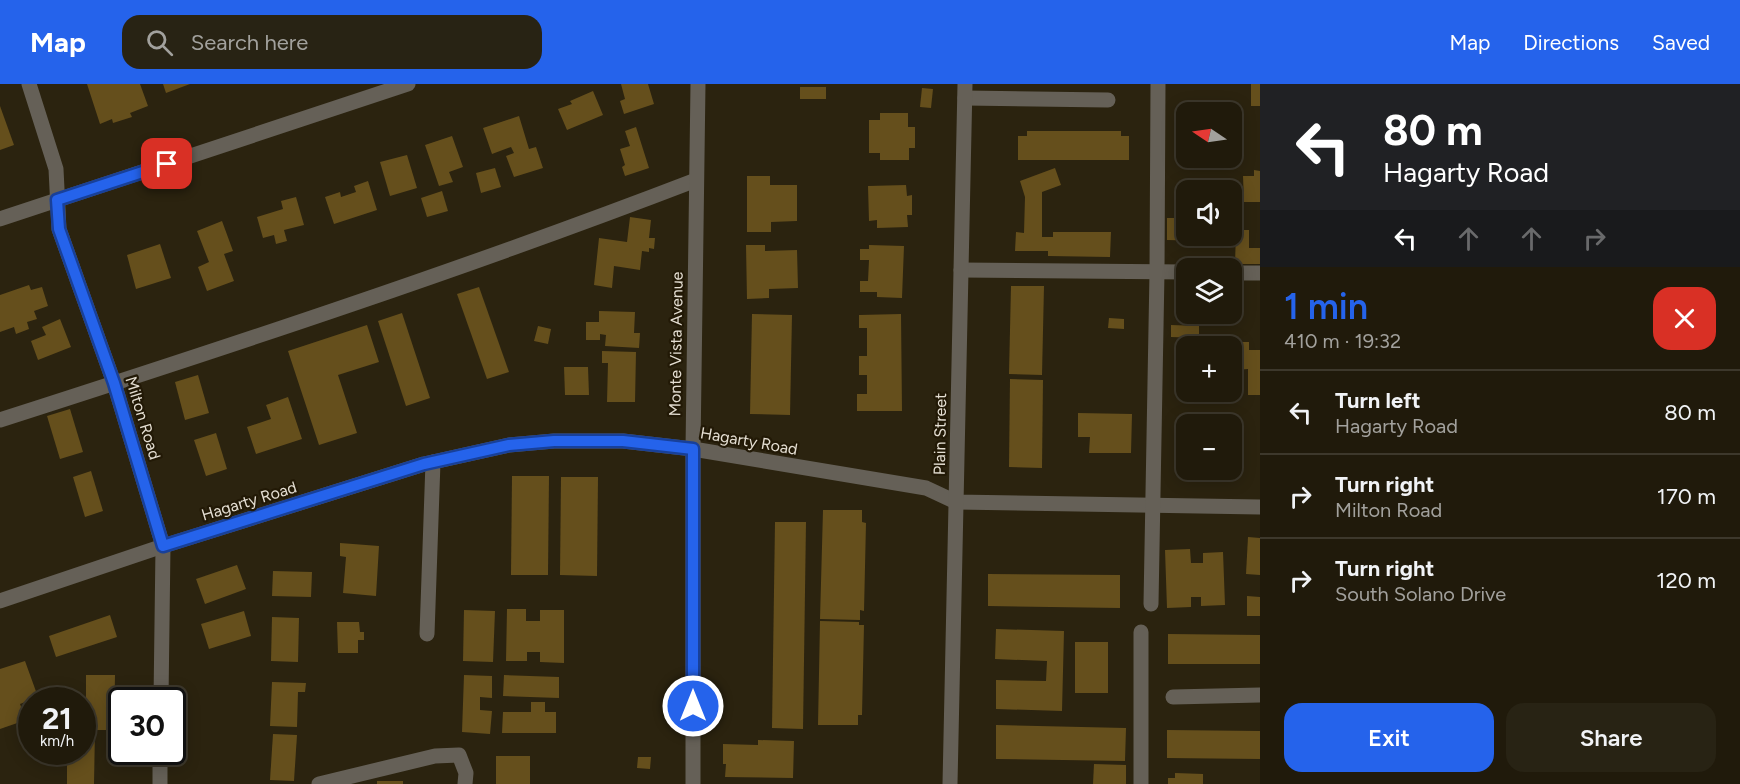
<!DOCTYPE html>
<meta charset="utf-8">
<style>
:root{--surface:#201a0b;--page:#282314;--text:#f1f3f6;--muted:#a2a19d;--line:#3d382c;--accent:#2563eb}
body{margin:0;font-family:Figtree,sans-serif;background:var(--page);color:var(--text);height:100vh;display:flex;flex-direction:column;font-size:22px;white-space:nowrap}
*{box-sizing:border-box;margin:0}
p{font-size:20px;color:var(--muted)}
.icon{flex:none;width:33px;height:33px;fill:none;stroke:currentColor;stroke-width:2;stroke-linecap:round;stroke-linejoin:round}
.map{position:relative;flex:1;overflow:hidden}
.panel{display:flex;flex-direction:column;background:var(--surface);width:480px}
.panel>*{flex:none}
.guide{background:#202124;color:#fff;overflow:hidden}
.needle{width:39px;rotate:283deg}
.fabs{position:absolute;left:1176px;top:18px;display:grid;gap:12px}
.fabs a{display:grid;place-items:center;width:66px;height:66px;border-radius:12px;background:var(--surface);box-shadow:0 3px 15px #0003,0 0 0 2px var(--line);font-size:30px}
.speed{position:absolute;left:18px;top:603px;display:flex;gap:12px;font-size:30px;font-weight:700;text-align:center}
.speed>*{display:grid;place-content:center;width:78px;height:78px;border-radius:50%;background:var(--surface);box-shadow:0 3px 15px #0003,0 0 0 2px var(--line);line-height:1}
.speed small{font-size:15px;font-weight:400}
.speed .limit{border:3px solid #111;border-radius:9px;background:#fff;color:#111}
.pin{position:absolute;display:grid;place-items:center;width:51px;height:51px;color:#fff;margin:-26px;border-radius:12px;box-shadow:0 3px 9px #0006}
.me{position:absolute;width:66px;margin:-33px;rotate:0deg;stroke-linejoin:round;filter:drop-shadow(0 0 4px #0008)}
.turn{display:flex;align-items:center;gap:21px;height:126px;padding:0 24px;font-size:27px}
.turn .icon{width:78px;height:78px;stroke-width:2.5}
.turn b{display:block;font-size:42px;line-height:51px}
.lanes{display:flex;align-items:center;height:57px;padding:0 24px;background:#0003;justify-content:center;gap:30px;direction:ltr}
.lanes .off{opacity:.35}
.round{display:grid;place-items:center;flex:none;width:63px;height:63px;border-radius:18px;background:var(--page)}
.headline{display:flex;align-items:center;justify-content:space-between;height:102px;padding:0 24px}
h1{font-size:36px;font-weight:600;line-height:45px;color:var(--accent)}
.button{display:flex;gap:12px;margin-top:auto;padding:12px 24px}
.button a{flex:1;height:69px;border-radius:18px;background:var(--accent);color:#fff;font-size:24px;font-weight:600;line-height:69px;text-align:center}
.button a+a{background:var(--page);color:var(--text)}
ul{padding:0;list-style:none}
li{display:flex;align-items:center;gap:18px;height:84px;padding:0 24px;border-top:2px solid var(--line)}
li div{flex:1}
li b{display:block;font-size:22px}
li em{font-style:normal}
header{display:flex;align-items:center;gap:36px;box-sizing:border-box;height:84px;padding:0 30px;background:var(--accent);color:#fff}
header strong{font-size:28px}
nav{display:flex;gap:33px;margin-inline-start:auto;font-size:21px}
.search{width:420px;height:54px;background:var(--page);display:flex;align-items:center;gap:15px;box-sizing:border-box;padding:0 21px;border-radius:18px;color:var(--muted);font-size:22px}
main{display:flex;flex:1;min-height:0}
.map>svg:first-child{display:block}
</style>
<header>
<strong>Map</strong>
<div class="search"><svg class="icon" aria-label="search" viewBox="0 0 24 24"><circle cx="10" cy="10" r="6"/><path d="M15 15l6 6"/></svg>Search here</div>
<nav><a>Map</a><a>Directions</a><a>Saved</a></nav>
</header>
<main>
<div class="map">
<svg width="1260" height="700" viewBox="0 0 1260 700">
<rect width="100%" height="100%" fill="#2b230f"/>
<g fill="#654f1c">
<path d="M87,0H140L148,22L130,29L132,33L113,39L112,35L100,40Z"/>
<path d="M163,0H190L166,9Z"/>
<path d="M621,0H648L654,20L624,30L620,17L625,15Z"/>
<rect x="1251" y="0" width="9" height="22"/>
<rect x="800" y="3" width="26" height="12"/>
<path d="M922,4L933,5L931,24L920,23Z"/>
<path d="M593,7L603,31L567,46L558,25L572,20L570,17Z"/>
<path d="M0,22L14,61L0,66Z"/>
<path d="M880,29H908V43H915V64H909V76H880V69H869V36H880Z"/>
<path d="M519,32L529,65L536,63L543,84L514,93L506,72L514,69L511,63L492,70L483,44Z"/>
<path d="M636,43L649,84L625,92L622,83L625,81L620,65L630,62L625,47Z"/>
<path d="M1027,47H1121V52H1129V76H1018V52H1027Z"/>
<path d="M452,52L463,83L449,88L453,98L439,102L425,61Z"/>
<path d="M407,71L417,104L390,112L380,78Z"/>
<path d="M1232,71H1241V80L1224,79V74H1232Z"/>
<path d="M495,84L501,103L481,109L476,89Z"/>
<path d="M1055,84L1061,101L1042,108V153H1053V148H1111L1110,173L1048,172V167H1015L1016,148L1024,149L1025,113L1020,97Z"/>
<path d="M1254,86L1260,87V118H1244L1243,92H1254Z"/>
<path d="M747,92H770V101H797V137L771,138V148H747Z"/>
<path d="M368,97L377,126L334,140L325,113L340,108L341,113L356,108L354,102Z"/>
<path d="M906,101L907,112L912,111V131H907L908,143L877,144V136L869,137L868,102Z"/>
<path d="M442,107L448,127L427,133L421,114Z"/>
<path d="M296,113L304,141L284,146L287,157L276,160L274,151L263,154L257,133L283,125L281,117Z"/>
<path d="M630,133L651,136L649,154H655L654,165L649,164V168L642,167L640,186L614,182L612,204L594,201L599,154L627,158Z"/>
<path d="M1167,134H1186V152H1205V157L1167,156Z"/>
<path d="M222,137L233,167L224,170L234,197L207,207L198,183L209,178L197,147Z"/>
<path d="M1236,146H1249V164H1260V180H1235Z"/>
<path d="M160,160L171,194L136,205L127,171Z"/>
<path d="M746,161H765V167L797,166L798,204L769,205V214L747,215Z"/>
<path d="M869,161L904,162L902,214L877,213V208H860V197H868L869,176H860V165H869Z"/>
<path d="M29,201L31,206L42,203L48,222L34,227L37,235L27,238L29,245L16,250L14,243L0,248V211Z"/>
<path d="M1011,202H1044L1042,291L1009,290Z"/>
<path d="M479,203L509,288L487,295L457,210Z"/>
<path d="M599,227L635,228L634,249H640L639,264L605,262L606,251L600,250V256H586V238H599Z"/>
<path d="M402,229L430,314L406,322L378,237Z"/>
<path d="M752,230L792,231L790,331L750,330Z"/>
<path d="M901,230L902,327H857V310H867V291H859V272H867V244H859V231Z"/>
<path d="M1109,234L1124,235V245L1108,244Z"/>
<path d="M60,235L71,263L38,276L31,257L46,251L42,243Z"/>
<path d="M367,241L379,278L338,291L357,349L319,361L288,267Z"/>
<path d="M1171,241L1199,242V254L1171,253Z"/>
<path d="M538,242L551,245L548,260L534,257Z"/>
<path d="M1221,254L1222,262H1207L1206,255Z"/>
<path d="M1235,258H1249V266H1260V311H1248V285L1235,286Z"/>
<path d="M602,267L636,268L635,318H607L608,279H602Z"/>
<path d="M564,283H588L589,311H565Z"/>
<path d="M198,291L209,329L185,336L175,298Z"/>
<path d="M1010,295L1043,296L1042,384L1009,383Z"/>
<path d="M288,313L302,355L256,370L247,343L271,335L266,321Z"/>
<path d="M70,325L83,368L60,375L47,332Z"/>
<path d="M1078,329L1132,330L1131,369H1089L1090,353H1078Z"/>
<path d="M216,349L227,385L206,392L194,356Z"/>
<path d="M1179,356L1186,357V385L1177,384Z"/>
<path d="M91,387L103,427L85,433L73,393Z"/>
<path d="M512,392H549L548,491H511Z"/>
<path d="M561,393H598L597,492L560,491Z"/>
<path d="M823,426H862V438L866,439L864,527L860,526V536L820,535Z"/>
<path d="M775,438H806L803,645L772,644Z"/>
<path d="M1248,453L1260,454V491L1246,490Z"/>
<path d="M340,459L379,462L376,512L343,509L346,473L340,472Z"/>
<path d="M1190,465L1191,479H1203V469L1223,468L1225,521L1201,522V513H1191V523L1167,524L1165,466Z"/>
<path d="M237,481L246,505L205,520L196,495Z"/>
<path d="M273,487L312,488L311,513L272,512Z"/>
<path d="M988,490L1120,491V524L988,522Z"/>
<path d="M1247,512L1260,513V532H1247Z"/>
<path d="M507,525H526V537H540V526H564V579L540,578V568H527V577H506Z"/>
<path d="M464,526L495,527L493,578L463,577Z"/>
<path d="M244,527L251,552L209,565L201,540Z"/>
<path d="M110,531L117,553L56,573L49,552Z"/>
<path d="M272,533L299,534L298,578L271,577Z"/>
<path d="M820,537L859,538V541H864L862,631H858V641H818Z"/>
<path d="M337,538H359L360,548H364V556H358V569H338Z"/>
<path d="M996,545L1064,547L1062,627L996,625V596L1046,597L1047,577L995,575Z"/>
<path d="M1168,550L1260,551V580H1168Z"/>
<rect x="1075" y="558" width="33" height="51"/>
<path d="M25,577L38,613L20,620L26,636L0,645V585Z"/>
<path d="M86,591H115L114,646H95L94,700H67V668H82V645H86Z"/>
<path d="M464,591L492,592V614L480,613V626L492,627L490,650L462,648Z"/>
<path d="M504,591L559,593V614L503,612Z"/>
<path d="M272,598L306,599L305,608H298L297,643L270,642Z"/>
<path d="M531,618H545V628H556V649H502L503,628H531Z"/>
<path d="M996,641L1126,644L1125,677L996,675Z"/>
<path d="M1167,646L1260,647V675L1167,674Z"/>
<path d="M273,650L297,651L294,697L270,696Z"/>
<path d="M758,656L794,657L793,694L725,693L726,680H723V660L758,661Z"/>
<rect x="496" y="672" width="34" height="28"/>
<path d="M638,673H651L650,685L637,684Z"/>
<path d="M1094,680L1126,681V700H1093Z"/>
<path d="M1175,689L1203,690V700H1168V694H1175Z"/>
<rect x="377" y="697" width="26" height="3"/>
</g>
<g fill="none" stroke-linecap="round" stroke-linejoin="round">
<g stroke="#656057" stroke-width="15">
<path d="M29,0L56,85L59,145L114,299L163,462L161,616"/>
<path d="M965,14L1108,16"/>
<path d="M0,135L408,0"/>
<path d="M961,186L1186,188"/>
<path d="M1232,189H1260"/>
<path d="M0,336C234,261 467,184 696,96"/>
<path d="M0,517L163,462L424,380L509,361L554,357H623L693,365L926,404L956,418L1260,423"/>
<path d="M1151,520L1157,188L1158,0"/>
<path d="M427,550L433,378"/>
<path d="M1173,613L1260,611"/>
<path d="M160,700V668"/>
<path d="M319,700L435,672L459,671L466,689L465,700"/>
<path d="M693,700V365L698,0"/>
<path d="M950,700L965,0"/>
<path d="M1141,700V548"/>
</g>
</g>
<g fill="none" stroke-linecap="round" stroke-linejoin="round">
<g stroke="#184099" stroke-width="15">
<path id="route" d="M167,80L57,116L59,145L114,299L163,462L424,380L509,361L554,357H623L693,365V622"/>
</g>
<use href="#route" stroke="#2563eb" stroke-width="10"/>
</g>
<g text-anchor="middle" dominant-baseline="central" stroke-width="4.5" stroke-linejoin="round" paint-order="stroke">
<g font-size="16" fill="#e5dfd3" stroke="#221906">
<text transform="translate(676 260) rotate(-89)">Monte Vista Avenue</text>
<text transform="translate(143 334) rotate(73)">Milton Road</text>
<text transform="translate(940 350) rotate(-89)">Plain Street</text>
<text transform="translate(749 357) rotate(10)">Hagarty Road</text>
<text transform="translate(249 417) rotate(-17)">Hagarty Road</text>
</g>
</g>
</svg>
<div class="fabs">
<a><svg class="needle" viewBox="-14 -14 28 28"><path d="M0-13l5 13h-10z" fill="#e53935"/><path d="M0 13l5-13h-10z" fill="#a2a19d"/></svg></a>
<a><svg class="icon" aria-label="sound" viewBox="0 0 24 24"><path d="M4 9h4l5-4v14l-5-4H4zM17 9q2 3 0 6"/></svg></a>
<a><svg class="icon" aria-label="layers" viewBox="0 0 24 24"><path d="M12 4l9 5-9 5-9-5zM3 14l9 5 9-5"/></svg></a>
<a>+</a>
<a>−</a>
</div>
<div class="speed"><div>21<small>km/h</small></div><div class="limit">30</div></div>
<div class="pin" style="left:167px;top:80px;background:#d93025"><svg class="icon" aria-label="arrive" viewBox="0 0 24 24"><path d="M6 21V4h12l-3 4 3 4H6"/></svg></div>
<svg class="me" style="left:693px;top:622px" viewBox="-20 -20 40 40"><circle r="17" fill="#2563eb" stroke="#fff" stroke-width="3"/><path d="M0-11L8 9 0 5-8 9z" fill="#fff"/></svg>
</div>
<section class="panel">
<div class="guide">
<div class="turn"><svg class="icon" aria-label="left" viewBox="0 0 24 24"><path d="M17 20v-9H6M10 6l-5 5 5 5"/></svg><div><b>80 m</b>Hagarty Road</div></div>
<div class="lanes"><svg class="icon" aria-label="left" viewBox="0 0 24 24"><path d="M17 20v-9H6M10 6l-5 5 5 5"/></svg><svg class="icon off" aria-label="ahead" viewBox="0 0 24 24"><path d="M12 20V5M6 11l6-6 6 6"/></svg><svg class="icon off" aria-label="ahead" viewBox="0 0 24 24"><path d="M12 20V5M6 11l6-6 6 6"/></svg><svg class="icon off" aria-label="right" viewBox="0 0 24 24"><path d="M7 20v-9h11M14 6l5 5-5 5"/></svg></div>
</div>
<div class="headline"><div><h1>1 min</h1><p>410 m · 19:32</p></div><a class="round" style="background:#d93025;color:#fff"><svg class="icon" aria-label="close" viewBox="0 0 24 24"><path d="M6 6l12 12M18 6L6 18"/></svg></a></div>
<ul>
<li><svg class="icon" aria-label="left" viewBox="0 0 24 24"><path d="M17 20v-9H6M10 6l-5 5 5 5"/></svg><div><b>Turn left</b><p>Hagarty Road</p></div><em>80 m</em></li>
<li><svg class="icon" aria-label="right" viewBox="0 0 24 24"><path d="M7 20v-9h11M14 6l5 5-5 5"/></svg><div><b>Turn right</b><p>Milton Road</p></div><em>170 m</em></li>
<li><svg class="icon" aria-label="right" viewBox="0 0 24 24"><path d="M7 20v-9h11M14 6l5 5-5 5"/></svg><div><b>Turn right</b><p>South Solano Drive</p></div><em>120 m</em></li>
</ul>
<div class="button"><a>Exit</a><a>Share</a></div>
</section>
</main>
